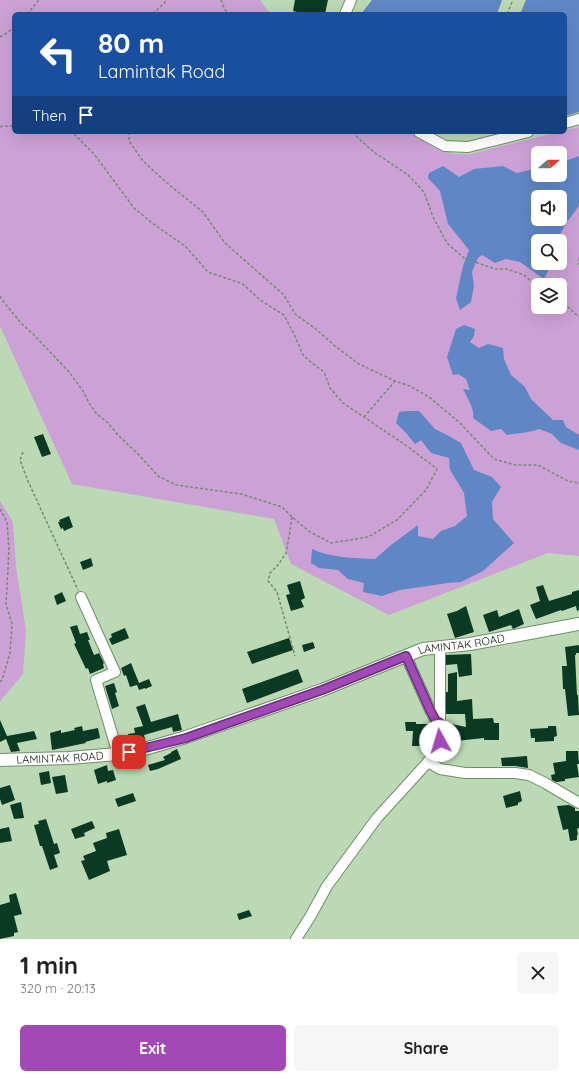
<!DOCTYPE html>
<meta charset="utf-8">
<style>
:root{--surface:#fff;--page:#f6f6f6;--text:#222;--muted:#767676;--accent:#a149b6}
body{margin:0;font-family:Quicksand,sans-serif;background:var(--page);color:var(--text);height:100vh;display:flex;flex-direction:column;font-size:15px;white-space:nowrap}
*{box-sizing:border-box;margin:0}
p{font-size:13px;color:var(--muted)}
.icon{flex:none;width:22px;height:22px;fill:none;stroke:currentColor;stroke-width:2;stroke-linecap:round;stroke-linejoin:round}
.map{position:relative;height:939px;overflow:hidden}
.details{display:flex;flex-direction:column;background:var(--surface);flex:1}
.details>*{flex:none}
.banner{position:absolute;left:12px;top:12px;width:555px;height:122px;border-radius:6px;box-shadow:0 4px 16px #0002;background:#1a4fa0;color:#fff;overflow:hidden}
.needle{width:26px;rotate:70deg}
.tools{position:absolute;left:531px;top:146px;display:grid;gap:8px}
.tools a{display:grid;place-items:center;width:36px;height:36px;border-radius:6px;background:var(--surface);box-shadow:0 4px 16px #0002;font-size:20px}
.pin{position:absolute;display:grid;place-items:center;width:34px;height:34px;color:#fff;margin:-17px;border-radius:8px;box-shadow:0 2px 6px #0006}
.me{position:absolute;width:44px;margin:-22px;rotate:354deg;stroke-linejoin:round;filter:drop-shadow(0 0 3px #0008)}
.turn{display:flex;align-items:center;gap:14px;height:84px;padding:0 20px;font-size:18px}
.turn .icon{width:52px;height:52px;stroke-width:2.5}
.turn b{display:block;font-size:28px;line-height:34px}
.then{display:flex;align-items:center;height:38px;padding:0 20px;background:#0003;gap:8px;font-size:15px}
.round{display:grid;place-items:center;flex:none;width:42px;height:42px;border-radius:6px;background:var(--page)}
.head{display:flex;align-items:center;justify-content:space-between;height:68px;padding:0 20px}
h1{font-size:24px;font-weight:800;line-height:30px}
.action{display:flex;gap:8px;margin-top:auto;padding:8px 20px}
.action a{flex:1;height:46px;border-radius:6px;background:var(--accent);color:#fff;font-size:16px;font-weight:800;line-height:46px;text-align:center}
.action a+a{background:var(--page);color:var(--text)}
.map>svg:first-child{display:block}
</style>
<div class="map">
<svg width="579" height="939" viewBox="0 0 579 939">
<rect width="100%" height="100%" fill="#bbd9b4"/>
<g fill="#cca1d6" fill-rule="evenodd">
<path d="M0,0H261V2L271,14H14V132H409L437,149L456,154H470L558,132H565V130L579,127V556L548,553L389,615L291,564L274,519L72,484L0,326ZM538,153H560V175H538ZM538,197H560V219H538ZM538,241H560V263H538ZM538,285H560V307H538Z"/>
<path d="M0,501L13,522L16,566L26,631L23,674L0,701Z"/>
</g>
<g fill="#6087c5" fill-rule="evenodd">
<path d="M372,0H502L497,14H361Z"/>
<path d="M526,0H579V112L565,116V14H520Z"/>
<path d="M579,156V206L566,223L557,241H538V263H552L544,279L520,262L506,259L495,263L482,255L478,258L472,272L474,286L471,302L460,310L456,298L463,266L469,250L448,224L440,191L428,178L429,173L443,166L459,177L474,169L503,166L517,173L538,168V175H560V163ZM538,197H560V219H538Z"/>
<path d="M464,325L475,329L474,336L470,342L479,348L488,344L503,348L504,359L511,375L525,387L531,399L553,420H563L566,427L579,435V450L561,443L552,434L539,429C529,433 518,433 507,435L501,429L491,431L473,418C475,409 467,398 463,389L470,390L466,379L458,374L453,375L447,357L456,329Z"/>
<path d="M408,411H419L435,429L449,436L461,443L474,470L492,477L501,487L492,502L493,519L514,543L483,571L461,582L448,583L400,590L382,596L363,592L364,583L348,579L338,570L319,568L311,563L312,549C331,558 354,558 375,559L391,545L418,525V536L433,539L441,531L455,526L467,516L464,493L450,470L449,458L431,453L421,440L415,444L406,433L396,423L399,412Z"/>
</g>
<g fill="#0a3924">
<path d="M295,0H328L325,14H301V13L293,11Z"/>
<path d="M43,434L51,454L42,457L34,437Z"/>
<path d="M69,516L73,527L64,531L63,528L61,529L58,522H60L59,520Z"/>
<path d="M91,558L93,566L83,570L80,562Z"/>
<path d="M300,581L305,598L301,600L304,607L291,611L286,595L290,594L287,585Z"/>
<path d="M543,585L549,601L572,594V592L579,590V610L577,611L576,606L562,611L561,610L536,619L530,605L540,601L536,587Z"/>
<path d="M62,592L66,601L57,605L54,596Z"/>
<path d="M466,606L474,632L455,638L447,614L457,611Z"/>
<path d="M519,609L524,624L513,629L511,625L489,632L483,615L497,610L499,617Z"/>
<path d="M77,625L80,634L87,632L90,640H88L94,655L99,653L104,663L103,664L104,668L90,674L88,668L86,669L77,650L74,644L76,643L70,627Z"/>
<path d="M125,628L129,638L112,645L109,639L112,637L111,634Z"/>
<path d="M289,638L293,650L252,664L247,652Z"/>
<path d="M313,642L315,648L304,652L302,645Z"/>
<path d="M579,645V653H576V655H575L577,695H578L579,715L568,716L565,689H563L562,666H567L565,647Z"/>
<path d="M471,654L472,675L459,677L457,664L446,665V655Z"/>
<path d="M131,663L139,683L149,679L152,686L145,689V688L139,690L137,685L130,687L126,675L124,676L121,668Z"/>
<path d="M298,669L303,682L247,703L242,689Z"/>
<path d="M457,672V701L472,699L473,719L493,718L494,723H499V740H484V738L456,741L446,739L447,723L466,727L465,714H446V692H448V674Z"/>
<path d="M114,683L117,692L115,693L119,706L112,709L105,686Z"/>
<path d="M145,704L151,722L178,714L182,730L173,732L172,727L144,735L145,739L130,743L128,734L135,733L134,728L143,726L136,707Z"/>
<path d="M0,720L7,736L34,731L37,739L17,743L20,751L11,752L6,739L0,742Z"/>
<path d="M405,722H416V724H428L427,746H412L413,731H406Z"/>
<path d="M82,726L83,731L98,728L100,738L85,742L86,743L52,750L50,733L61,730V733L75,730L74,728Z"/>
<path d="M548,726H556L557,736L554,737V741L535,742V738H531L530,729L548,728Z"/>
<path d="M177,749L181,759L158,769L150,771L148,765L165,760L163,757L171,753V752Z"/>
<path d="M566,751H578L579,764H577L579,777L565,779V781L556,782L552,780L551,775L555,774L553,763L566,761Z"/>
<path d="M527,756L528,768L515,766H502L501,758Z"/>
<path d="M107,765L108,771L113,770L116,780L107,783V781L98,784L94,770Z"/>
<path d="M49,771L51,783L41,785L39,773Z"/>
<path d="M65,775L68,792L56,794L52,777Z"/>
<path d="M10,785L15,800L2,805L0,799V788Z"/>
<path d="M520,791L522,801L518,803V805L506,808L503,796Z"/>
<path d="M133,793L136,801L118,807L115,799Z"/>
<path d="M21,802L24,818L14,819L10,805Z"/>
<path d="M569,805L575,808V811H579V828L577,829L578,835H577V840L570,841L568,829L563,830L557,806Z"/>
<path d="M46,819L54,844L57,843L60,853L54,855L58,867L50,870L42,846H40L34,825L39,824L38,821Z"/>
<path d="M92,821L95,828L84,833L85,836L75,839L71,829Z"/>
<path d="M9,827L12,841L0,843V829Z"/>
<path d="M119,829L127,855L107,861L110,871L89,880L81,861L85,860L83,856L96,851L93,843L107,838L106,833Z"/>
<path d="M16,893L22,914L14,916L18,932L14,933V936L0,939V905L10,902L9,895Z"/>
<path d="M249,910L252,916L239,920L237,914Z"/>
</g>
<g fill="none" stroke-linecap="round" stroke-linejoin="round">
<g stroke="#718c6a" stroke-width="12">
<g id="minor">
<path d="M345,14L351,0"/>
<path d="M565,123L579,119"/>
<path d="M419,132L445,146L468,147L528,132"/>
<path d="M81,597L115,672L96,680L118,754"/>
<path d="M406,656L430,710L436,721L440,723"/>
<path d="M428,762L440,769L465,773H515L529,775L545,783L579,803"/>
<path d="M296,939L310,917L327,886L377,818L428,762L440,741V647"/>
</g>
</g>
<g stroke="#718c6a" stroke-width="14">
<g id="major">
<path id="s1" d="M0,760L69,758L118,754L141,750L186,737L322,690L423,649L470,644L579,624"/>
</g>
</g>
<g stroke="#758b70" stroke-width="1.5" stroke-dasharray="3 2" stroke-linecap="butt">
<path d="M221,0L225,10L230,14"/>
<path d="M27,14L39,0"/>
<path d="M153,14L167,0"/>
<path d="M507,14L513,0"/>
<path d="M0,37L14,28"/>
<path d="M0,127L3,126H14"/>
<path d="M129,132V141L143,161L167,183L203,212L225,243L284,295L295,314L316,329L335,346L359,364L395,381L410,386L429,397L460,423L494,459L515,465H538L568,481L579,483"/>
<path d="M353,132L359,139L375,153L383,158L408,175L424,192L433,217L447,243L464,258L495,269H507L524,275L538,288"/>
<path d="M579,258V265"/>
<path d="M0,296L3,301L21,323L36,337L69,372L83,391L89,403L96,413L108,423L118,435L139,455L158,476L176,485L241,494L282,507L292,517L310,532L331,543L368,537L397,520L426,490L437,469L407,446L343,403L330,388L324,372L312,363L303,355L294,334L284,315L260,300L243,284L208,272L185,246L152,223L134,208L94,154L72,132"/>
<path d="M560,300L579,317"/>
<path d="M364,417L395,381"/>
<path d="M23,452L20,460L27,479L78,590"/>
<path d="M0,509L7,522L9,550L6,604L12,624L10,653L2,680L0,682"/>
<path d="M292,517L289,537L286,553L278,565L270,573L268,581L277,592L295,656"/>
</g>
<use href="#minor" stroke="#fff" stroke-width="10"/>
<use href="#major" stroke="#fff" stroke-width="12"/>
</g>
<g fill="none" stroke-linecap="round" stroke-linejoin="round">
<g stroke="#692f76" stroke-width="10">
<path id="route" d="M129,752L186,738L322,690L406,656L430,710L436,721L440,723V741"/>
</g>
<use href="#route" stroke="#a149b6" stroke-width="7"/>
</g>
<g text-anchor="middle" dominant-baseline="central" stroke-width="4" stroke-linejoin="round" paint-order="stroke">
<g font-size="11" fill="#0b1508" stroke="#c8e6c0">
<text stroke="none"><textPath href="#s1" startOffset="480">LAMINTAK ROAD</textPath></text>
<text stroke="none"><textPath href="#s1" startOffset="60">LAMINTAK ROAD</textPath></text>
</g>
</g>
</svg>
<div class="tools">
<a><svg class="needle" viewBox="-14 -14 28 28"><path d="M0-13l5 13h-10z" fill="#e53935"/><path d="M0 13l5-13h-10z" fill="#767676"/></svg></a>
<a><svg class="icon" aria-label="sound" viewBox="0 0 24 24"><path d="M4 9h4l5-4v14l-5-4H4zM17 9q2 3 0 6"/></svg></a>
<a><svg class="icon" aria-label="search" viewBox="0 0 24 24"><circle cx="10" cy="10" r="6"/><path d="M15 15l6 6"/></svg></a>
<a><svg class="icon" aria-label="layers" viewBox="0 0 24 24"><path d="M12 4l9 5-9 5-9-5zM3 14l9 5 9-5"/></svg></a>
</div>
<div class="pin" style="left:129px;top:752px;background:#d93025"><svg class="icon" aria-label="arrive" viewBox="0 0 24 24"><path d="M6 21V4h12l-3 4 3 4H6"/></svg></div>
<svg class="me" style="left:440px;top:741px" viewBox="-20 -20 40 40"><circle r="19" fill="#fff"/><path d="M0-13L10 11 0 6-10 11z" fill="#a149b6"/></svg>
<div class="banner">
<div class="turn"><svg class="icon" aria-label="left" viewBox="0 0 24 24"><path d="M17 20v-9H6M10 6l-5 5 5 5"/></svg><div><b>80 m</b>Lamintak Road</div></div>
<div class="then">Then<svg class="icon" aria-label="arrive" viewBox="0 0 24 24"><path d="M6 21V4h12l-3 4 3 4H6"/></svg></div>
</div>
</div>
<section class="details">
<div class="head"><div><h1>1 min</h1><p>320 m · 20:13</p></div><a class="round"><svg class="icon" aria-label="close" viewBox="0 0 24 24"><path d="M6 6l12 12M18 6L6 18"/></svg></a></div>
<div class="action"><a>Exit</a><a>Share</a></div>
</section>
